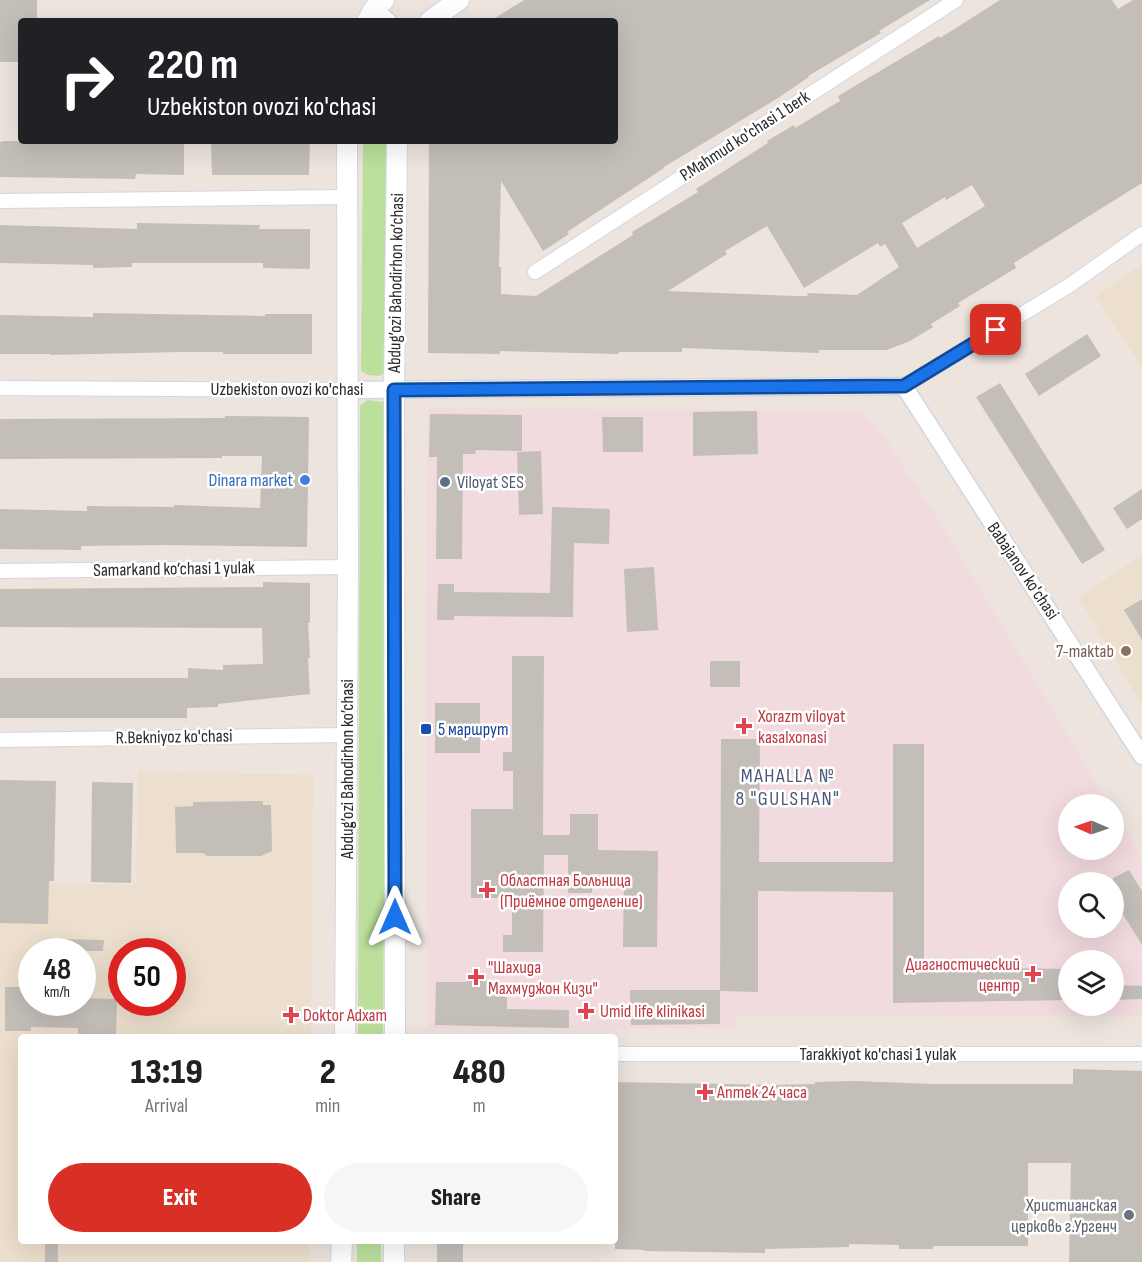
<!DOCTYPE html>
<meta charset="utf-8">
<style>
:root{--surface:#fff;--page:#f6f6f6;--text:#202124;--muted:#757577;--accent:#d93025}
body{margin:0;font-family:"Sofia Sans Condensed",sans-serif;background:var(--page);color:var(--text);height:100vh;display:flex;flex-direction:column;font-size:22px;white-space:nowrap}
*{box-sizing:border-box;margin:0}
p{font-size:20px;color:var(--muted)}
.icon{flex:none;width:33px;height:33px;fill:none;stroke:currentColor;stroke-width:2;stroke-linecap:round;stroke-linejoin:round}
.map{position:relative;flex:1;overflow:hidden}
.drawer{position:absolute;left:18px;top:1034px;width:600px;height:210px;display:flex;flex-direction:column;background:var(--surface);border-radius:6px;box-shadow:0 6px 24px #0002}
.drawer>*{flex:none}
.guide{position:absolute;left:18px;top:18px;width:600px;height:126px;border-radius:6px;box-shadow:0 6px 24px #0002;background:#202124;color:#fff;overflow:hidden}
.needle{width:39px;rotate:272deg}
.buttons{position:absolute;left:1058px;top:794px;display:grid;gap:12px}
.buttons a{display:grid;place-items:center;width:66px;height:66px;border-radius:50%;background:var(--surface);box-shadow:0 6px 24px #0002;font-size:30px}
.speed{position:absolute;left:18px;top:938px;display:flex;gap:12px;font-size:30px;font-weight:700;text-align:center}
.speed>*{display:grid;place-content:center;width:78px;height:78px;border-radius:50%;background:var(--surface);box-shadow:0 6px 24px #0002;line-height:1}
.speed small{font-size:15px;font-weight:400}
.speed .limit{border:9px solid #d22;background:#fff;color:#111}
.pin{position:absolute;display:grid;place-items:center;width:51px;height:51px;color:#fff;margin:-26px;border-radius:12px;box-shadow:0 3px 9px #0006}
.me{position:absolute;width:66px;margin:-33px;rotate:0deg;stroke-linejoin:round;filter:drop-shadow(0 0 4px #0008)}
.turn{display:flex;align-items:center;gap:21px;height:126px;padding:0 30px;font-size:27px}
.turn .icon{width:78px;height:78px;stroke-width:2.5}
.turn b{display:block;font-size:42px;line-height:51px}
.eta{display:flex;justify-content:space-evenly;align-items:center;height:102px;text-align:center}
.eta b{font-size:36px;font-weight:800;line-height:42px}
.primary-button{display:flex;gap:12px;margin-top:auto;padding:12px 30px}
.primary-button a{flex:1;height:69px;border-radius:36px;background:var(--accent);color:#fff;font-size:24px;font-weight:800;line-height:69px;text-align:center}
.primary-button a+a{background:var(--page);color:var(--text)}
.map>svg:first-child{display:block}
</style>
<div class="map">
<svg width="1142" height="1262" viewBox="0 0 1142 1262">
<rect width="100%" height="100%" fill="#ece4dd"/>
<g fill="#eddfcd" fill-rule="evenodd">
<path d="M1142,264V367L1096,297Z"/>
<path d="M1142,554V705L1079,598Z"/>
<path d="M138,771L313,775L311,1036H21V1240L309,1241V1262H0V882L136,885ZM32,951H82V1002H32ZM122,951H172V1002H122Z"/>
</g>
<path fill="#f2dbde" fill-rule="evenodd" d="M428,408L860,411L875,423L940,522L1109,804H1068V849H1113V810L1142,859V1016L736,1015V1028L428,1029L425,649ZM1068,882H1113V927H1068ZM1068,960H1113V1005H1068Z"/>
<g fill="#bae09c">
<path d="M363,141H388L386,371L380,376L368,375L361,371Z"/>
<path d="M367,400L384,402L387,409L383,1036H358L360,406Z"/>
<rect x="357" y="1241" width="24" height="21"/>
</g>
<g fill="#c4beb9" fill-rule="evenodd">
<path d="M0,0H37V21H21V62H0Z"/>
<path d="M524,0H930L879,31L881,33L808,76L809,77L778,98L664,167V168L567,232L569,234L543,251L501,181L499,267H501V294L536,296L633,235L632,232L698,192L696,189L768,143L767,141L794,125L795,128L840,101L838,96L939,36L940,38L1000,0H1112L1118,9L1133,0H1142V183L1014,263L1016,268L958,303L960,306L931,324L933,327L910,341L887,350H819V353L682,348V352H619L618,354L500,351V354L428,353L429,141H615V21H490ZM972,185L985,206L917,248L902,223L945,197L946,200ZM767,226L804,288L878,243L880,247L885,244L899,267L857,295L807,293L808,296H794L668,291L727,254L725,251Z"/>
<path d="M4,141L142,143V141H184V175L136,174L135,179L0,177V142Z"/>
<path d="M211,141H310L309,175H212Z"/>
<path d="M137,223L260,225L259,229H310V269L263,268V263H132V267L93,268V265L0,263V225L137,229Z"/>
<path d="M93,313L265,316V314H312V354H223V352H180L50,355V354H0V315L93,317Z"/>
<path d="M1087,334L1101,356L1039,396L1025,374Z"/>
<path d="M1000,383L1105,550L1082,564L976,397Z"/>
<path d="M757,411L758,454L693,456V412Z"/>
<path d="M430,414L522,415V451L476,450L475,454H463L462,559H436L437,457H429Z"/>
<path d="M225,416L309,417L307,547L164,545L81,546V550L0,549V509L87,511V506L174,507V505L260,508L262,456H222V458L0,459V419L225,418Z"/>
<path d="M602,417H643V452H603Z"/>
<path d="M541,451L543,514L519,515L517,452Z"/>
<path d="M1142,489V519L1127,529L1113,508Z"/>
<path d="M552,507L610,509L609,544L574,543L573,617L454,616V620H437L438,584H454V592L550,593Z"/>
<path d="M654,567L658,630L627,632L624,569Z"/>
<path d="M263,582L310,583V623H308L310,658H308L310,694L218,704V707L187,708V718H0V678H188V668L223,670V665L263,664L262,628L0,627V589L263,587Z"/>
<path d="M1142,599V640L1124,610Z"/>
<path d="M512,656H544L543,835H570V814H598V850L658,851L657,947H623L624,875L592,874V893H568V855H544L543,952H503V935H512V898H471V809H513V771H503V752H512Z"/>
<rect x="710" y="661" width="30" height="26"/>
<rect x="435" y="703" width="45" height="50"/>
<path d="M721,739H760L759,862H893V744H924V967L1068,969V1000L893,1003V892L758,891V992L720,991Z"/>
<path d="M0,780L56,781L54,881H49L48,924L0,923Z"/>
<path d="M92,782L133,783L131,883L91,882Z"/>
<path d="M263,801V805H271L272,851L261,856H207L203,853H176L175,807L193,806V802Z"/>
<path d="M1129,870L1142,891V945L1113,898V878Z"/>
<path d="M59,939L104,940L103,951H59Z"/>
<path d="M466,980H488L507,995V1009L569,1010V1028L435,1025L436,982H466Z"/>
<path d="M1113,985L1142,986V999L1113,1000Z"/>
<path d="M5,987H31L32,1002H82V998L117,999L116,1036H78V1028L31,1027V1031H5Z"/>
<path d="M630,990H720V1024L631,1025Z"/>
<path d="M1073,1069L1142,1071V1262H1069L1071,1163H1028V1246H933V1249H899V1245L849,1244V1247L765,1249V1253L644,1251V1250L615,1249V1082L771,1085L815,1084V1082L854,1081L935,1084H1073Z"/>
<rect x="45" y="1240" width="13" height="22"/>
<rect x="437" y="1240" width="26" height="22"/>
</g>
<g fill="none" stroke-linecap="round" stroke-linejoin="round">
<g stroke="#d2d7e3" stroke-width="16">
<g id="minor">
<path d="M0,201L346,197"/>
<path d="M535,272L956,0"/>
<path d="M904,386L1070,285L1142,234"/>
<path d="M0,388L346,390"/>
<path d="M0,571L348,567"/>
<path d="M0,740L348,735"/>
<path d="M615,1054H1142"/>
</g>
</g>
<g stroke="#d2d7e3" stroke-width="19">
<g id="tertiary">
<path d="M374,9L388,21"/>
<path d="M346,390L904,386L1142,756"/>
</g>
</g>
<g stroke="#d2d7e3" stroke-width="22">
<g id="secondary">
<path d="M367,21L374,9L384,0"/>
<path d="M430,21L459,0"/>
<path d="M345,1036L348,567L347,141"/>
<path d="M395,1036L394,390L397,141"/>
<path d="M341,1262L342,1240"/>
<path d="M394,1262V1240"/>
</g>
</g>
<use href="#minor" stroke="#fff" stroke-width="14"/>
<use href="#tertiary" stroke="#fff" stroke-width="16"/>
<use href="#secondary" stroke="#fff" stroke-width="20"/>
</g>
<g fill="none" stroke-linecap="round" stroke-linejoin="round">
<g stroke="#114b97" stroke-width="15">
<path id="route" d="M395,917L394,390L904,386L996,330"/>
</g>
<use href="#route" stroke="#1a73e8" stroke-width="10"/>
</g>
<circle fill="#3f7fe0" stroke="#fff" stroke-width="2" cx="305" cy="480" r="6"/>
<circle fill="#5c6f8a" stroke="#fff" stroke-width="2" cx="445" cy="482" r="6"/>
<circle fill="#8d6e63" stroke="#fff" stroke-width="2" cx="1126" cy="651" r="6"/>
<g fill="#e0444e" stroke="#fff" stroke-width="2">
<path d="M741 717h6v6h6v6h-6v6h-6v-6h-6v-6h6z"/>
<path d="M484 881h6v6h6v6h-6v6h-6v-6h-6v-6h6z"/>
<path d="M1030 965h6v6h6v6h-6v6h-6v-6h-6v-6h6z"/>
<path d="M473 968h6v6h6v6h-6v6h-6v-6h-6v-6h6z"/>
<path d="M583 1002h6v6h6v6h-6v6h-6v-6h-6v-6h6z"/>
<path d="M288 1006h6v6h6v6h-6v6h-6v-6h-6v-6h6z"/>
<path d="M702 1083h6v6h6v6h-6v6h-6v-6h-6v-6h6z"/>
</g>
<rect fill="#1a4fb4" stroke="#fff" stroke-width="2" x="420" y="723" width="12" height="12" rx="3"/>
<circle fill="#6b7280" stroke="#fff" stroke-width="2" cx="1129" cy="1215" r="6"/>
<g text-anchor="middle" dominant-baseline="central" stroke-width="5" stroke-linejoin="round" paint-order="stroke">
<g font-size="18" fill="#2a2a2a" stroke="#fff">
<text transform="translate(745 136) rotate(-33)">P.Mahmud ko'chasi 1 berk</text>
<text transform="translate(396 283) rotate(-89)">Abdug’ozi Bahodirhon ko’chasi</text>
<text x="287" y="389">Uzbekiston ovozi ko'chasi</text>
<text transform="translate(174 569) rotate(-1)">Samarkand ko’chasi 1 yulak</text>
<text transform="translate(1023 571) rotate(56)">Babajanov ko'chasi</text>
<text transform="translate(174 737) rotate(-1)">R.Bekniyoz ko'chasi</text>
<text transform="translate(347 769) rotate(-90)">Abdug’ozi Bahodirhon ko’chasi</text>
<text x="878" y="1054">Tarakkiyot ko'chasi 1 yulak</text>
</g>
<g font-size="18" fill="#366cbe" stroke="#fff" text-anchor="end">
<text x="293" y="480">Dinara market</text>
</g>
<g font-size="18" fill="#4e5e75" stroke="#fff" text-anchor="start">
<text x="457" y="482">Viloyat SES</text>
</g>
<g font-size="18" fill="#785e54" stroke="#fff" text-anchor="end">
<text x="1114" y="651">7-maktab</text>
</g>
<g font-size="18" fill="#be3a42" stroke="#fff" text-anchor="start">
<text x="758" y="716">Xorazm viloyat<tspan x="758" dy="21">kasalxonasi</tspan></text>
<text x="500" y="880">Областная Больница<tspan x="500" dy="21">(Приёмное отделение)</tspan></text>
<text x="1020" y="964" text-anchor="end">Диагностический<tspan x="1020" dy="21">центр</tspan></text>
<text x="488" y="967">"Шахида<tspan x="488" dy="21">Махмуджон Кизи"</tspan></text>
<text x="600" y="1011">Umid life klinikasi</text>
<text x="303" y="1015">Doktor Adxam</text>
<text x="717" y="1092">Аптек 24 часа</text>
</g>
<g font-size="18" fill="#164399" stroke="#fff" text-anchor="start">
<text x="438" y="729">5 маршрут</text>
</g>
<g font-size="18" fill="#5b616d" stroke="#fff" text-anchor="end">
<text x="1117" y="1205">Христианская<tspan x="1117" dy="21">церковь г.Ургенч</tspan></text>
</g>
<g font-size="20" letter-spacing="1.5" fill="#4c5979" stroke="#fff">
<text x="788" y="776">MAHALLA №<tspan x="788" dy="23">8 "GULSHAN"</tspan></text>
</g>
</g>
</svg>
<div class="buttons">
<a><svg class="needle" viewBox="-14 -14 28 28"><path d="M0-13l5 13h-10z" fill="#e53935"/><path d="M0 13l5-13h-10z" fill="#757577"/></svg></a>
<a><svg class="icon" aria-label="search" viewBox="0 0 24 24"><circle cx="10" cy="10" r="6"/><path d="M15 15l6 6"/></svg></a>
<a><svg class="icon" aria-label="layers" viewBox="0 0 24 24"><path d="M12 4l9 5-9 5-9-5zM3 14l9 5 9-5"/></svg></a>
</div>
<div class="speed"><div>48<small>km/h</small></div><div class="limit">50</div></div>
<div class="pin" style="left:996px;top:330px;background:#d93025"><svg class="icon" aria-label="arrive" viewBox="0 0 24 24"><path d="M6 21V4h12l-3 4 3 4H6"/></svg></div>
<svg class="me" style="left:395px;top:917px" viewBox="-20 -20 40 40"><path d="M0-17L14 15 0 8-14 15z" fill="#1a73e8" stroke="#fff" stroke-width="4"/></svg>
<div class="guide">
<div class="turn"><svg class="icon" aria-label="right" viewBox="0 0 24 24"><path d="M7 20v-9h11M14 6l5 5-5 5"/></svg><div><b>220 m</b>Uzbekiston ovozi ko'chasi</div></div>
</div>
<section class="drawer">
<div class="eta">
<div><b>13:19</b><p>Arrival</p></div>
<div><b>2</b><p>min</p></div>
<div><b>480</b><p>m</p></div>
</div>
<div class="primary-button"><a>Exit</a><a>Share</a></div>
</section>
</div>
